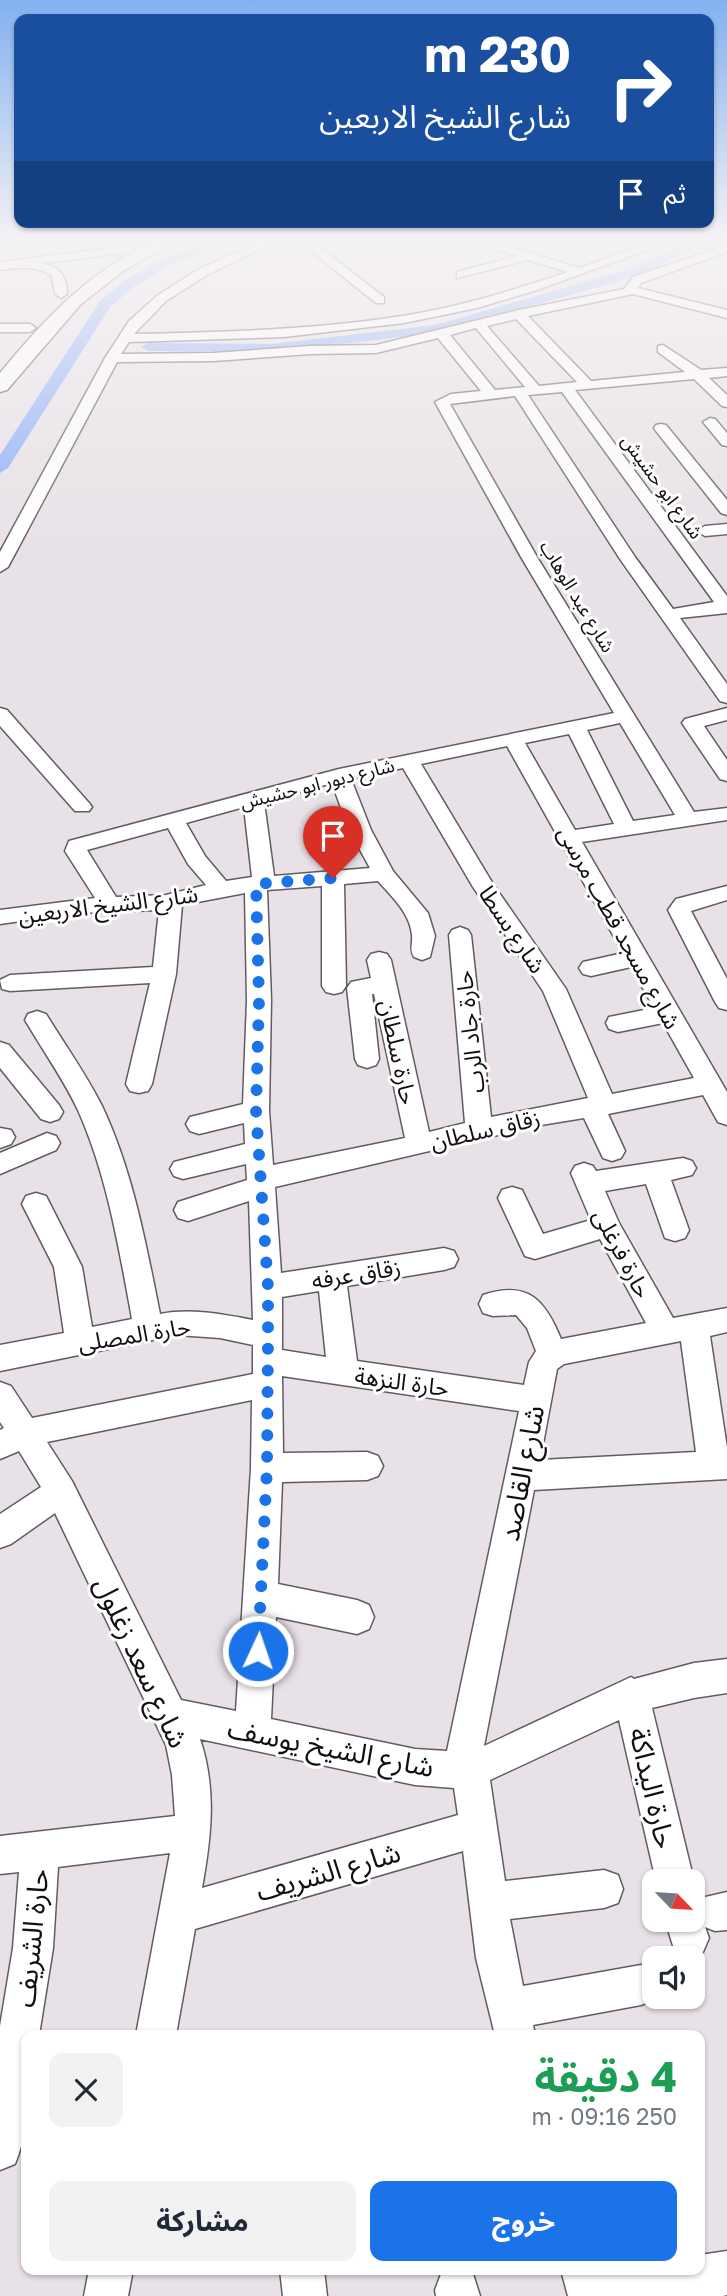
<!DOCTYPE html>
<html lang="ar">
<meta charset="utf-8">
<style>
:root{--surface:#fff;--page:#f2f2f3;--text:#1f2937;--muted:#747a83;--accent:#1a73e8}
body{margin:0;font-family:"Golos Text","Noto Sans Arabic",sans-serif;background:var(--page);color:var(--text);direction:rtl;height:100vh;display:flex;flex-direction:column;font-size:26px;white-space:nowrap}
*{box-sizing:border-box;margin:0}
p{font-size:23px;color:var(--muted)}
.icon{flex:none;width:38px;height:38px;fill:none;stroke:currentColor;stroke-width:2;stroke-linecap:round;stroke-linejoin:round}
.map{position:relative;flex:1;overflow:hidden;direction:ltr}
.side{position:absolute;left:21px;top:2030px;width:684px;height:245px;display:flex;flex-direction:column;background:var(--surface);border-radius:14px;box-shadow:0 2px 5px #0004;direction:rtl}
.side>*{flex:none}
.top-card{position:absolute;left:14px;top:14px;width:700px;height:214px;border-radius:14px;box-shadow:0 2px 5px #0004;direction:rtl;background:#1a4fa0;color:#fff;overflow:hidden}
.needle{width:46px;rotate:115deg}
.buttons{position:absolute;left:642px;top:1869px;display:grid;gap:14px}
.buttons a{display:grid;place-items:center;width:63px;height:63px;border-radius:14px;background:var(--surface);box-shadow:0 2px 5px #0004;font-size:35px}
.pin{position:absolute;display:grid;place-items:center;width:60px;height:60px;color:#fff;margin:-72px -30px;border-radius:50% 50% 50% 0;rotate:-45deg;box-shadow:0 0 7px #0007}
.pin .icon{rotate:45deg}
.me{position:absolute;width:77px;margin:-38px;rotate:3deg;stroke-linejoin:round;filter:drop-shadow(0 0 5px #0008)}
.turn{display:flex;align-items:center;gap:24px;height:147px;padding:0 28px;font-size:32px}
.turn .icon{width:91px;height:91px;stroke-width:2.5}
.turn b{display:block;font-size:49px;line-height:60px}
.then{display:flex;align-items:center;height:66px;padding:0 28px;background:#0003;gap:14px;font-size:26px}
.round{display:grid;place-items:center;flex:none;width:74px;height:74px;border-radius:14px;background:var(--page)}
.headline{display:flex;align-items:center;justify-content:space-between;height:119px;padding:0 28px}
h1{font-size:42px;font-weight:700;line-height:52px;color:#1e9e55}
.button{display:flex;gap:14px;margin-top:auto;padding:14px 28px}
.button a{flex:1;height:80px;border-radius:14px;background:var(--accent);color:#fff;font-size:28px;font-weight:700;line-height:80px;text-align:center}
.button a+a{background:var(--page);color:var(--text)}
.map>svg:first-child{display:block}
</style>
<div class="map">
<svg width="727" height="2296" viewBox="0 0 727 2296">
<rect width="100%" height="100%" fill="#e8e1e7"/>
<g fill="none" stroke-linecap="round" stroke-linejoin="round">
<g fill="#89adfb" fill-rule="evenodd">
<path d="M217,239H234L169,266L135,286L110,307L8,468L0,473V455L100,301L125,280L161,260Z"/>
<path d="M696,239H712L637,276L436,333L272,352L148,351L141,347L148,343L272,344L435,325L627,270Z"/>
</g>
<g stroke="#625c61" stroke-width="3">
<g id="minor">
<path d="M267,239H282L207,275L166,301L134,334C224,332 313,330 402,316C459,307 514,290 568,272L528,260L457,278V272L516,256L466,239H483L580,268L662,239H678L534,291L477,308L404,323L284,337L129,342L121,354L213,353L310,346L376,345L519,310L624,289L633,277L727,245V252L641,283L638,288L727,310V318L633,294L528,316L591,381L685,372L658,352V346L663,345L701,370L727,368V376L709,378L727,395V407L722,406L694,379L575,390L727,596V613L680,618L727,684V703L720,701L620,559L515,396L450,404L537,557L694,812L727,808V820L582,842L727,1092V1125L718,1122L703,1095L608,1114L625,1151L621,1158L612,1161L603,1158L584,1118L541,1125L275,1187L281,1273L444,1248L454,1251L458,1259L454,1267L444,1270L347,1286L357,1361L524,1385L529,1362L536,1351L527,1328L516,1315L493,1316L483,1313L479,1304L483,1295C528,1280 545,1300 561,1339L646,1323L600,1239L535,1259L525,1256L498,1198L502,1190L512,1187L522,1190L543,1234L591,1220L571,1173L575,1166L584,1163L593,1166L596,1171L683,1158L692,1161L696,1168L692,1175L671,1180L689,1230L685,1238L675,1241L665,1238L646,1184L605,1191L619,1223L673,1318L727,1308V1332L710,1336L727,1448V1479L534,1490L484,1746L631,1677L634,1679L694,1663L727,1659V1693L694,1698L652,1708L694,1881L693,1884V1881H656L619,1720L490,1780L505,1881L604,1870L618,1875L623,1889L618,1903L604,1908L510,1919L523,1986L641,1965L654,1971L655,1999L641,2005L533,2025L535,2035H495L476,1958L463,1851L195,1929L176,2035H136L170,1853L58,1867L53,1948L39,2035H26C26,2078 32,2124 15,2164L0,2170V2026L13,1948L19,1872L0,1874V1836L175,1816L172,1775L166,1745L55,1513L11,1544L0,1548V1514L41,1487L19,1451L0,1459V1430L4,1428L0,1422V1382L11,1386L32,1418L253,1374V1345L220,1338L177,1335L0,1371V1345L64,1333L54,1267L22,1204L26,1196L36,1193L46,1196L78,1259L82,1267L92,1327L132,1319C119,1248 107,1174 77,1108C62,1077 42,1049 25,1020L28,1014L37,1011L46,1014C65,1045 86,1074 102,1106C133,1172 146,1244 160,1314C191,1308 222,1314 253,1320L249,1201L188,1221L178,1218L174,1210L178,1202L247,1180L246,1164L183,1179L174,1176L170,1169L174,1162L245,1144L244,1123L199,1134L190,1131L186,1124L190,1117L243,1104L247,1000L245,893L182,905L176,974L152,1084L148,1091L139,1093L130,1091L126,1084L150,983L10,991L2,989L0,980L10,975L153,967L159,910L76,913L0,924V910L95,898L65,851L69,841L339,769L614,713L521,557L435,402L451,394L481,391L438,338L376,353L310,354L213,361L117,362L8,567L0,572V552L105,358L129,321L158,295L199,269ZM516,319L577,382L539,386L487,326ZM476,328L525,387L495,390L450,335ZM562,392L714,602L673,609L635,557L528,395ZM620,723L675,815L633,821L587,730ZM569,734L614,824L575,830L525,743ZM507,746L623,953L583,962L579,968L583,974L591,976L631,967L654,1008L609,1017L606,1023L609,1029L618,1032L663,1023L694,1078L612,1094L566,989L493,884L421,764ZM403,768L473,887L543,991L588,1098L491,1117L471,935L468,930L460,927L452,930L449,935L465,1123L429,1132L391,960L387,954L379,952L371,954L367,960L371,978L351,982L347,988L355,1059L358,1065L367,1068L376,1065L379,1059L372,994H374L405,1138L273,1165L269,1111L271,1000L267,890L322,886V986L326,992L334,994L342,992L346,986L344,884L378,881C392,897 410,913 412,935C413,944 409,949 414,957L422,960L430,957L435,936L428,913L393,871L371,830L351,779ZM332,783L349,830L370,868L274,876L264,802ZM244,807L252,877L226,881L205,856L186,823ZM168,828L188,864L206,885L166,895L116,897L87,850ZM319,1291L326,1357L282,1350V1297ZM681,1341L696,1452L540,1460L557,1369L564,1364ZM282,1376L519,1411L447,1751L415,1749L271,1719L276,1617L357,1634L369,1629L374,1617L369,1605L357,1600L278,1584L282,1482L367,1480L378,1476L383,1466L378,1456L367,1452L283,1453ZM252,1400L251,1468L236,1711L181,1700L72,1481L47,1442ZM200,1739L415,1785L454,1788L458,1815L202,1888C211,1838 217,1789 200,1739Z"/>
<path d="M296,239H309L384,297V303H376Z"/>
<path d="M128,246L134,250L132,252L42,263C60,268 67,275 67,294L61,298L55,294L52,276C37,265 17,267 0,270V262Z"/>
<path d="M0,324H30L36,328L30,332H0Z"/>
<path d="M710,418L715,419L727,433V446L722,445L703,422Z"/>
<path d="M661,424L666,425L727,500V515L721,513L656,431L654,428L656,425Z"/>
<path d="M727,524V534L705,536L697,531L705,526Z"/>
<path d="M0,708L7,710L89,803L92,807L89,811H75L0,726Z"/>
<path d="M727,708V720L704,726L727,760V781L720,779L682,723L685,719Z"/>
<path d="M727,886V900L691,911L727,979V1010L719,1008L715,1002L668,910L676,899Z"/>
<path d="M0,1042L9,1045L59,1105L63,1112L59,1119L50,1122L41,1119L0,1068Z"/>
<path d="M0,1128L11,1130L15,1137L11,1144L0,1148Z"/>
<path d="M47,1133L56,1136L60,1143L56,1150L0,1174V1153Z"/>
<path d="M727,1892V1930L715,1931L705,1927L709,1938L703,1952L689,1958L675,1952L665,1920H693V1904L698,1907L701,1898Z"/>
<path d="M727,2251V2295L723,2296H568L561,2270H700V2255Z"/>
<path d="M89,2270H133L128,2296H84Z"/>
<path d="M280,2270H324L327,2296H283Z"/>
<path d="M452,2270H462L473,2274L480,2296H436L435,2290L441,2274Z"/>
</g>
</g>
<g stroke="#625c61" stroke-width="3">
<path id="highway" d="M157,239H178L123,271L81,304L7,390L0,392V373C46,317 91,270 157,239Z"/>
</g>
<use href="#minor" fill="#fff" fill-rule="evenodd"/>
<use href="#highway" fill="#fff" fill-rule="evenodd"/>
</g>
<linearGradient id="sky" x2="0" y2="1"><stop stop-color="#82b1f0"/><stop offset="0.43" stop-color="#f5f2f4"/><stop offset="1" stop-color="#f5f2f4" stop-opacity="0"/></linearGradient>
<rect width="727" height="560" fill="url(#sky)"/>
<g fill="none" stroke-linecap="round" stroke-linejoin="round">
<path stroke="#1a73e8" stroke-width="12" stroke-dasharray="0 21.6" d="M258,1651L267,1468L268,1336V1287L256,1111L259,1000L256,884L333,878"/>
</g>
<g text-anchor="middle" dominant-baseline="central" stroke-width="6" stroke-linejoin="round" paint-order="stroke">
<g font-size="19" fill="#120f11" stroke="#fff">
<text transform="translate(663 486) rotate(54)">شارع ابو حشيش</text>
<text transform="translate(578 596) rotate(59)">شارع عبد الوهاب</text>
<text transform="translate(317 783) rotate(-14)">شارع دبور ابو حشيش</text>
</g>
<g font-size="23" fill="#120f11" stroke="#fff">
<text transform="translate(108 904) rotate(-7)">شارع الشيخ الاربعين</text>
<text transform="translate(620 927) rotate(61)">شارع مسجد قطب مرسى</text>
<text transform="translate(513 929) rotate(56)">شارع بسطا</text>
<text transform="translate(469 1032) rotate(-96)">حارة جاد الرب</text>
<text transform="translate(399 1052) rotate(78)">حارة سلطان</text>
<text transform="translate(485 1129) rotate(-13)">زقاق سلطان</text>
<text transform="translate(623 1253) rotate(62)">حارة فرغلى</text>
<text transform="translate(356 1273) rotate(-9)">زقاق عرفه</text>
<text transform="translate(134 1334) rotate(-9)">حارة المصلى</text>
<text transform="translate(402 1381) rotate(8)">حارة النزهة</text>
</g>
<g font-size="28" fill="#120f11" stroke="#fff">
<text transform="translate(521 1473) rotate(-79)">شارع القاصد</text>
<text transform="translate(142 1662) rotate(65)">شارع سعد زغلول</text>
<text transform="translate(331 1747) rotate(11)">شارع الشيخ يوسف</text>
<text transform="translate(653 1788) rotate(77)">حارة اليداكة</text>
<text transform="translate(328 1871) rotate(-16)">شارع الشريف</text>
<text transform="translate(31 1938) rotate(-84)">حارة الشريف</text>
</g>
</g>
</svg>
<div class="buttons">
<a><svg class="needle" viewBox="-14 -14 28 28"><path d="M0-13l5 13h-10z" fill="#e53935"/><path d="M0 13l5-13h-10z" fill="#747a83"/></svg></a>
<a><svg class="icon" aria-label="sound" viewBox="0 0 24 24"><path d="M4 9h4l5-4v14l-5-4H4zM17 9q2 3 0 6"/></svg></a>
</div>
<div class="pin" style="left:333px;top:878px;background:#d93025"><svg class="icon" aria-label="arrive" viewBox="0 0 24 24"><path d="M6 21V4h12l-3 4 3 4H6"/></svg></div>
<svg class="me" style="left:258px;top:1651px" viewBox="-20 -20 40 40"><circle r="17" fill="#1a73e8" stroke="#fff" stroke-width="3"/><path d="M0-11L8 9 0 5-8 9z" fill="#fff"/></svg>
<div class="top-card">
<div class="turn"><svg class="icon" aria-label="right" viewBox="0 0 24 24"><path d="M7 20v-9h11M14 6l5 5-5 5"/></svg><div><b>230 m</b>شارع الشيخ الاربعين</div></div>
<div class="then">ثم<svg class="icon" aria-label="arrive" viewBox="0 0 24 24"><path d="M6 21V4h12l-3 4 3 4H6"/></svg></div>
</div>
<section class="side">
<div class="headline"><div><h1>4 دقيقة</h1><p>250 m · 09:16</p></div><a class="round"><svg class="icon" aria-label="close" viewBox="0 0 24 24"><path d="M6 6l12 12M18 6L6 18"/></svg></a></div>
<div class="button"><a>خروج</a><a>مشاركة</a></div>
</section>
</div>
